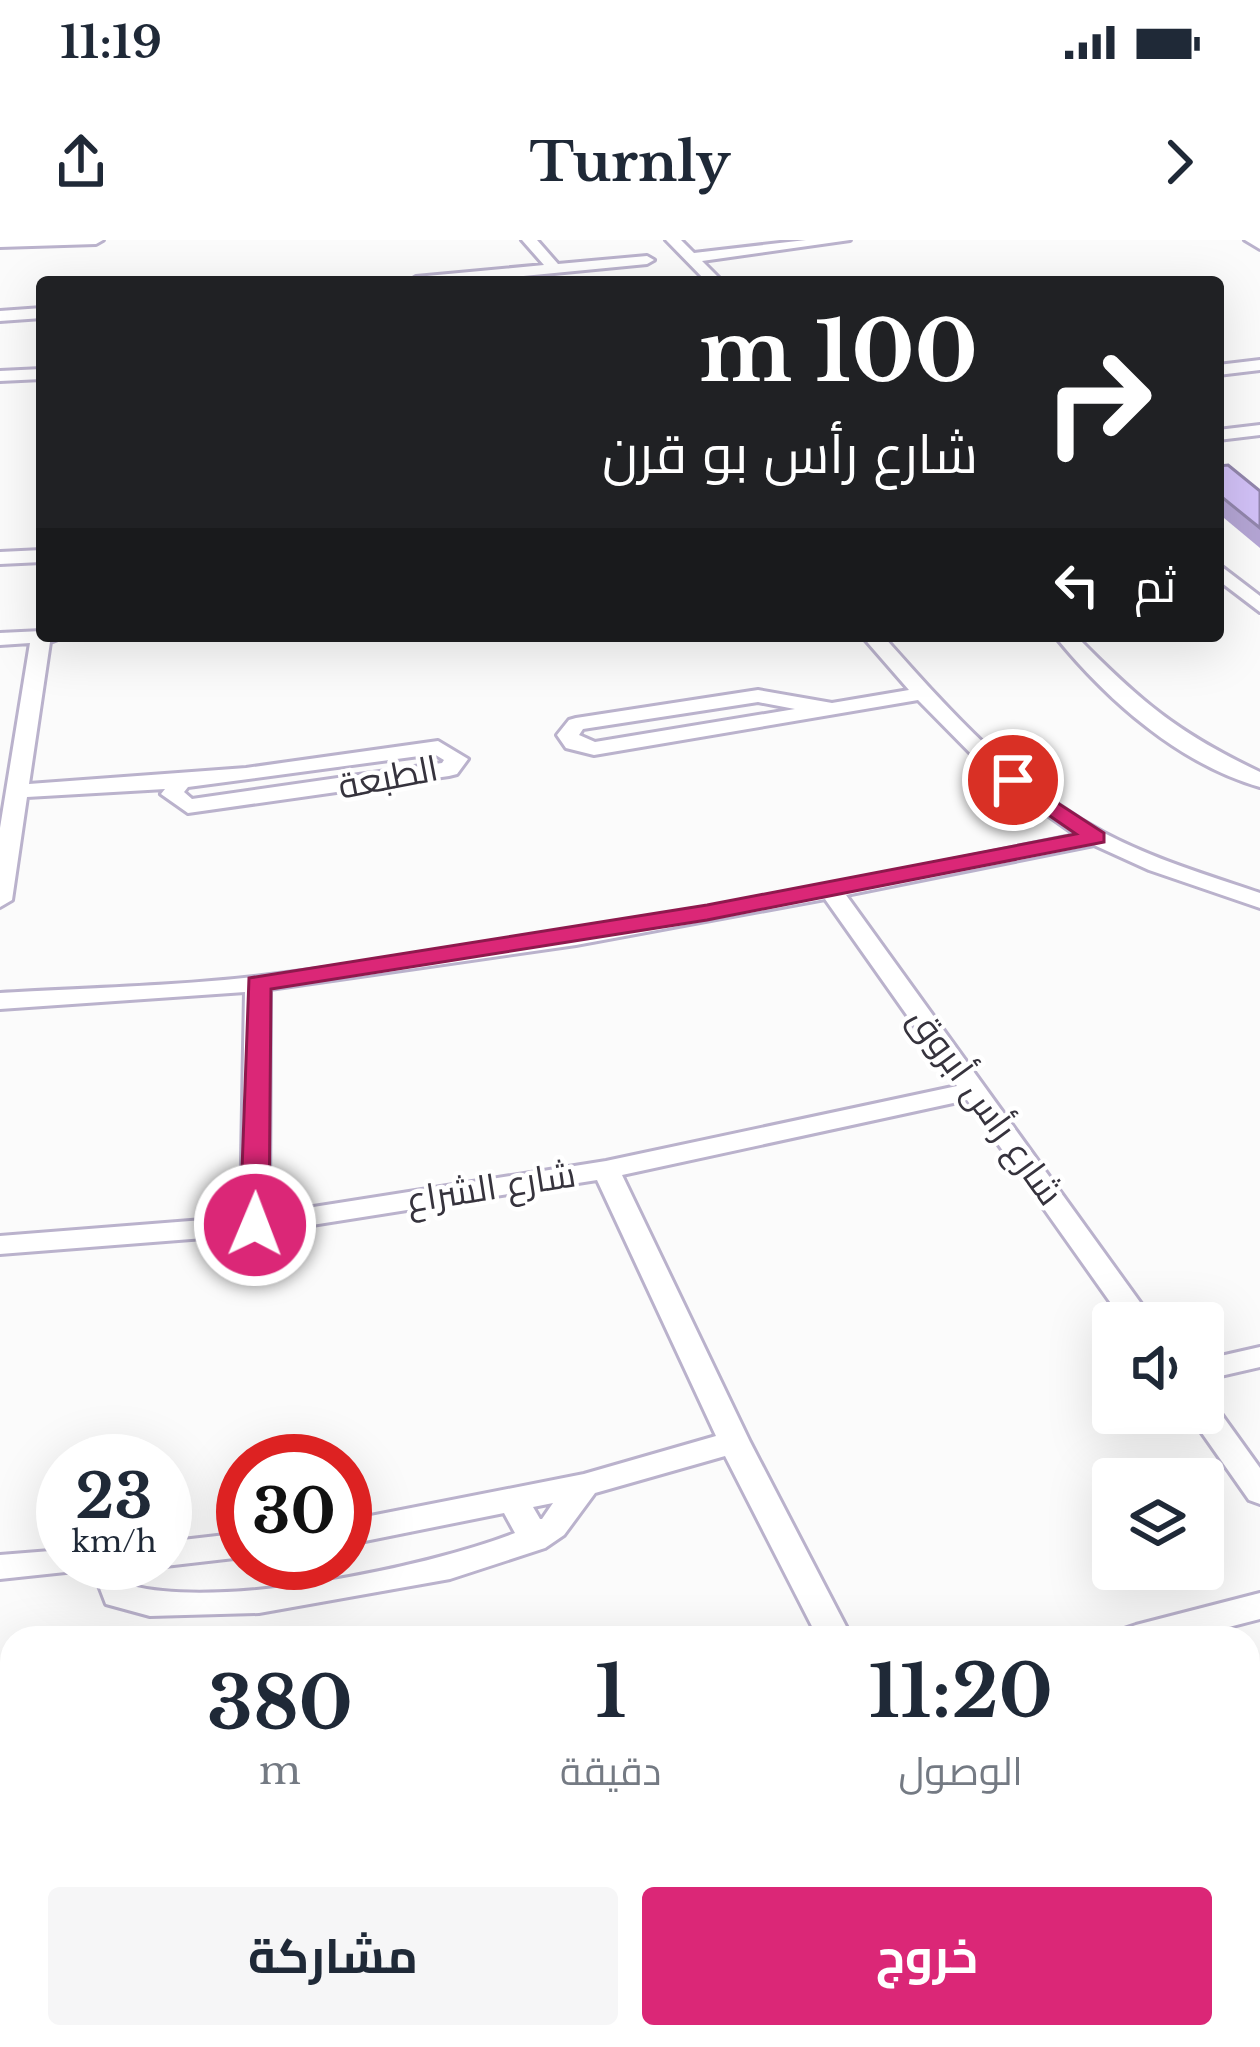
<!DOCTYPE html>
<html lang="ar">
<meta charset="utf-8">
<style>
:root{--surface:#fff;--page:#f6f6f7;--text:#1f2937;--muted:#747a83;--accent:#db2777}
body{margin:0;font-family:"Libre Baskerville",Cairo,serif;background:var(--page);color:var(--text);direction:rtl;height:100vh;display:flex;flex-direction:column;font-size:45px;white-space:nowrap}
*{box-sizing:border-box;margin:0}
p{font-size:39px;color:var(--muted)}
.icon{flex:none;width:66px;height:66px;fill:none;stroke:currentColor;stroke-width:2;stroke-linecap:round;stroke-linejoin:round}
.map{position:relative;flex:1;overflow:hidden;direction:ltr}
.panel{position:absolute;left:0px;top:1386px;width:1260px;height:423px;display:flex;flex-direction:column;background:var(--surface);border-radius:36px 36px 0 0;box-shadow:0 12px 48px #0002;direction:rtl}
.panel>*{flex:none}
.guide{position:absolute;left:36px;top:36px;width:1188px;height:366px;border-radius:12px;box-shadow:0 12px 48px #0002;direction:rtl;background:#202124;color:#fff;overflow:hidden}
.fabs{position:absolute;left:1092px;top:1062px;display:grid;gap:24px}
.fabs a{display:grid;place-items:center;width:132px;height:132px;border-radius:12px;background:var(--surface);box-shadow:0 12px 48px #0002;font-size:60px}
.speed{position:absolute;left:36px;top:1194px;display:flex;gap:24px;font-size:60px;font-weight:700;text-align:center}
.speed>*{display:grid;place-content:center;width:156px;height:156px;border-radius:50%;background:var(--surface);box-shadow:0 12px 48px #0002;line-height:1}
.speed small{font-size:30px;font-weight:400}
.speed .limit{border:18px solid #d22;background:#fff;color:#111}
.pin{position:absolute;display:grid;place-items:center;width:102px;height:102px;color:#fff;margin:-51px;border:6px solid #fff;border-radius:50%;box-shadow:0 3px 12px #0007}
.me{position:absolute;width:132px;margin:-66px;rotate:1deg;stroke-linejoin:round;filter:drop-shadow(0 0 9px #0008)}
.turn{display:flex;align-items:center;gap:42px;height:252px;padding:0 48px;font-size:54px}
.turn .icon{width:156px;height:156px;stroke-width:2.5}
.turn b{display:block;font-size:84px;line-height:102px}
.then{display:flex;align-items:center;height:114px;padding:0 48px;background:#0003;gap:24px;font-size:45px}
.eta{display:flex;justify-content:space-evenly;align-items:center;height:204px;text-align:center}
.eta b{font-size:72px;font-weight:700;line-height:84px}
.cta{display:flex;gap:24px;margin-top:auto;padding:24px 48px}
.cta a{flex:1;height:138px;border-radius:12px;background:var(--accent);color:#fff;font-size:48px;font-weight:700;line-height:138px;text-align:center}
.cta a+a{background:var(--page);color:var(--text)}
.status{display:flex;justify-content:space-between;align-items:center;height:84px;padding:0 60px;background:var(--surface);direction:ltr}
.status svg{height:33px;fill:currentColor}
header{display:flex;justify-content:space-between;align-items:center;height:156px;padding:0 48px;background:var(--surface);font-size:54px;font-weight:700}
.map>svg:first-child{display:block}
</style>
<div class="status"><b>11:19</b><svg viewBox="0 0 49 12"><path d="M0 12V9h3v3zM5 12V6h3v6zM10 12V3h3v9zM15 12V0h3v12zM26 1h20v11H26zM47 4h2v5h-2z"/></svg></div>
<header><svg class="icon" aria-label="forward" viewBox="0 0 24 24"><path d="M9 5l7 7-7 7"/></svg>Turnly<svg class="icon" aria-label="share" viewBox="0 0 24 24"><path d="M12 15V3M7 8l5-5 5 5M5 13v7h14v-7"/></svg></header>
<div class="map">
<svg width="1260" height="1807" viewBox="0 0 1260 1807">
<rect width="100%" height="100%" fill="#fbfbfb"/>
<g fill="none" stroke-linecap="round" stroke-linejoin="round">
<g stroke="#bab2cc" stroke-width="6">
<g id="minor">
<path d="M0,0H103L96,4L0,7Z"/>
<path d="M522,0H537L558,24L647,16L654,20L647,24L463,42H408L416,37L544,25Z"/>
<path d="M666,0H681L694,13L806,0H850L702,21L723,42H707Z"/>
<path d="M1245,0H1260V9Z"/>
<path d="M42,68V78L0,81V71Z"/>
<path d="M1260,120V130L1218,135V125Z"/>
<path d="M42,129V139L0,141V131Z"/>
<path d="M1260,185V195L1218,200V190Z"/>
<path d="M42,310V322L0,324V312Z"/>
<path d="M1218,324L1260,356V372L1218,340Z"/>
<path d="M42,391V396H66L50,402L29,544L246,528L438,501L468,519L457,534L449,536L188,573L161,554L165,549L27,557L12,660L0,667V588L30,403L0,405V393ZM434,514L444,520L442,523L192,559L184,552L188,547Z"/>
<path d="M862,396H883C949,470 1015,545 1104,593C1153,619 1207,635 1260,653V668L1149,630L1094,605L846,655L1155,1083H1125L967,860L622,935L750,1202L852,1398H818L725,1216L595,1253L564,1295L545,1308L450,1339L259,1373L150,1376L106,1364L96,1338L106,1323H139L130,1339L132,1346C225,1369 425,1328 515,1293L504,1273L345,1305V1281L584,1234L716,1196L597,940L255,994L0,1014V996L241,977L245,752L0,769V753C87,748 176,746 262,736C536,704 806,650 1076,595L995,538L918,460L594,515L566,508L557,495L569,480L576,478L758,450L832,463L909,450ZM758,462L795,469L595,502L579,495L583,489ZM825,659L957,846L606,921L269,974L270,749L576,705ZM553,1263L542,1279H540L533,1267Z"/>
<path d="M1055,396H1076C1140,461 1176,492 1260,532V547C1179,524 1107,460 1055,396Z"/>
<path d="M1260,1107V1127L1203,1140V1120Z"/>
<path d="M1203,1161L1214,1164L1260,1228V1264L1249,1260L1188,1173H1203Z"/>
<path d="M243,1293V1317L165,1326L155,1323H165V1302Z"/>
<path d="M63,1310V1323H79L75,1331L0,1339V1315Z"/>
<path d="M1260,1353V1379L1186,1398H1119L1124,1389L1136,1385Z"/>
<path d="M203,1797H349L344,1807H198Z"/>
<path d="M644,1797H712L707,1807H639Z"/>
<path d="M1011,1797H1051L1056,1807H1016Z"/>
</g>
</g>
<use href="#minor" fill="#fff" fill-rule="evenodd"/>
</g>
<path fill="#b4a5d4" d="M1218,226L1260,251V308L1218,273Z"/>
<path fill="#d1c0f6" stroke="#9286ac" stroke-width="3" d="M1228,225L1260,251V288L1218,254V226Z"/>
<path fill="#db2777" stroke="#8e194d" stroke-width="3" d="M1013,534L1104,593V602L707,680L271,749L269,985L255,994L240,985L249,738L707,665L1076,594L1005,545V536Z"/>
<g text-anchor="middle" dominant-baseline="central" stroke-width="9" stroke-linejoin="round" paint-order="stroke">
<g font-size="36" fill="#36333d" stroke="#fff">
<text transform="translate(388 537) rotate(-11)">الطبعة</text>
<text transform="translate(986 866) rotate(54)">شارع رأس أبروق</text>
<text transform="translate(491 947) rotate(-9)">شارع الشراع</text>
</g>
</g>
</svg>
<div class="fabs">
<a><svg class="icon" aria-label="sound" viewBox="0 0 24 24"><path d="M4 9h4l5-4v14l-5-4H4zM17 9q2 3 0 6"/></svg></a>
<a><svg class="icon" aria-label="layers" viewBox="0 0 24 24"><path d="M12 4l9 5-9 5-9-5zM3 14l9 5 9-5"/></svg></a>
</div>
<div class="speed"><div>23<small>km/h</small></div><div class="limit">30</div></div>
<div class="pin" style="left:1013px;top:540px;background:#d93025"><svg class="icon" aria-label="arrive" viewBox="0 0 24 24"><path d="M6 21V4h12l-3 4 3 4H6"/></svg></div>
<svg class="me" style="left:255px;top:985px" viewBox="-20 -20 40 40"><circle r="17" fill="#db2777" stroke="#fff" stroke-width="3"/><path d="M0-11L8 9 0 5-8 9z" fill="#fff"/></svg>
<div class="guide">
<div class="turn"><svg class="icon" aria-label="right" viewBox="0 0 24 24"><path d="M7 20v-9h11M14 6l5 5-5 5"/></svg><div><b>100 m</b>شارع رأس بو قرن</div></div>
<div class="then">ثم<svg class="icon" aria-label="left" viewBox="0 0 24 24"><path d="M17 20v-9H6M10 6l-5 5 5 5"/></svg></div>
</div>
<section class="panel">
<div class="eta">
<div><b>11:20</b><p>الوصول</p></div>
<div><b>1</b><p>دقيقة</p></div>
<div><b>380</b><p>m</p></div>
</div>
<div class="cta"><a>خروج</a><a>مشاركة</a></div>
</section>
</div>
